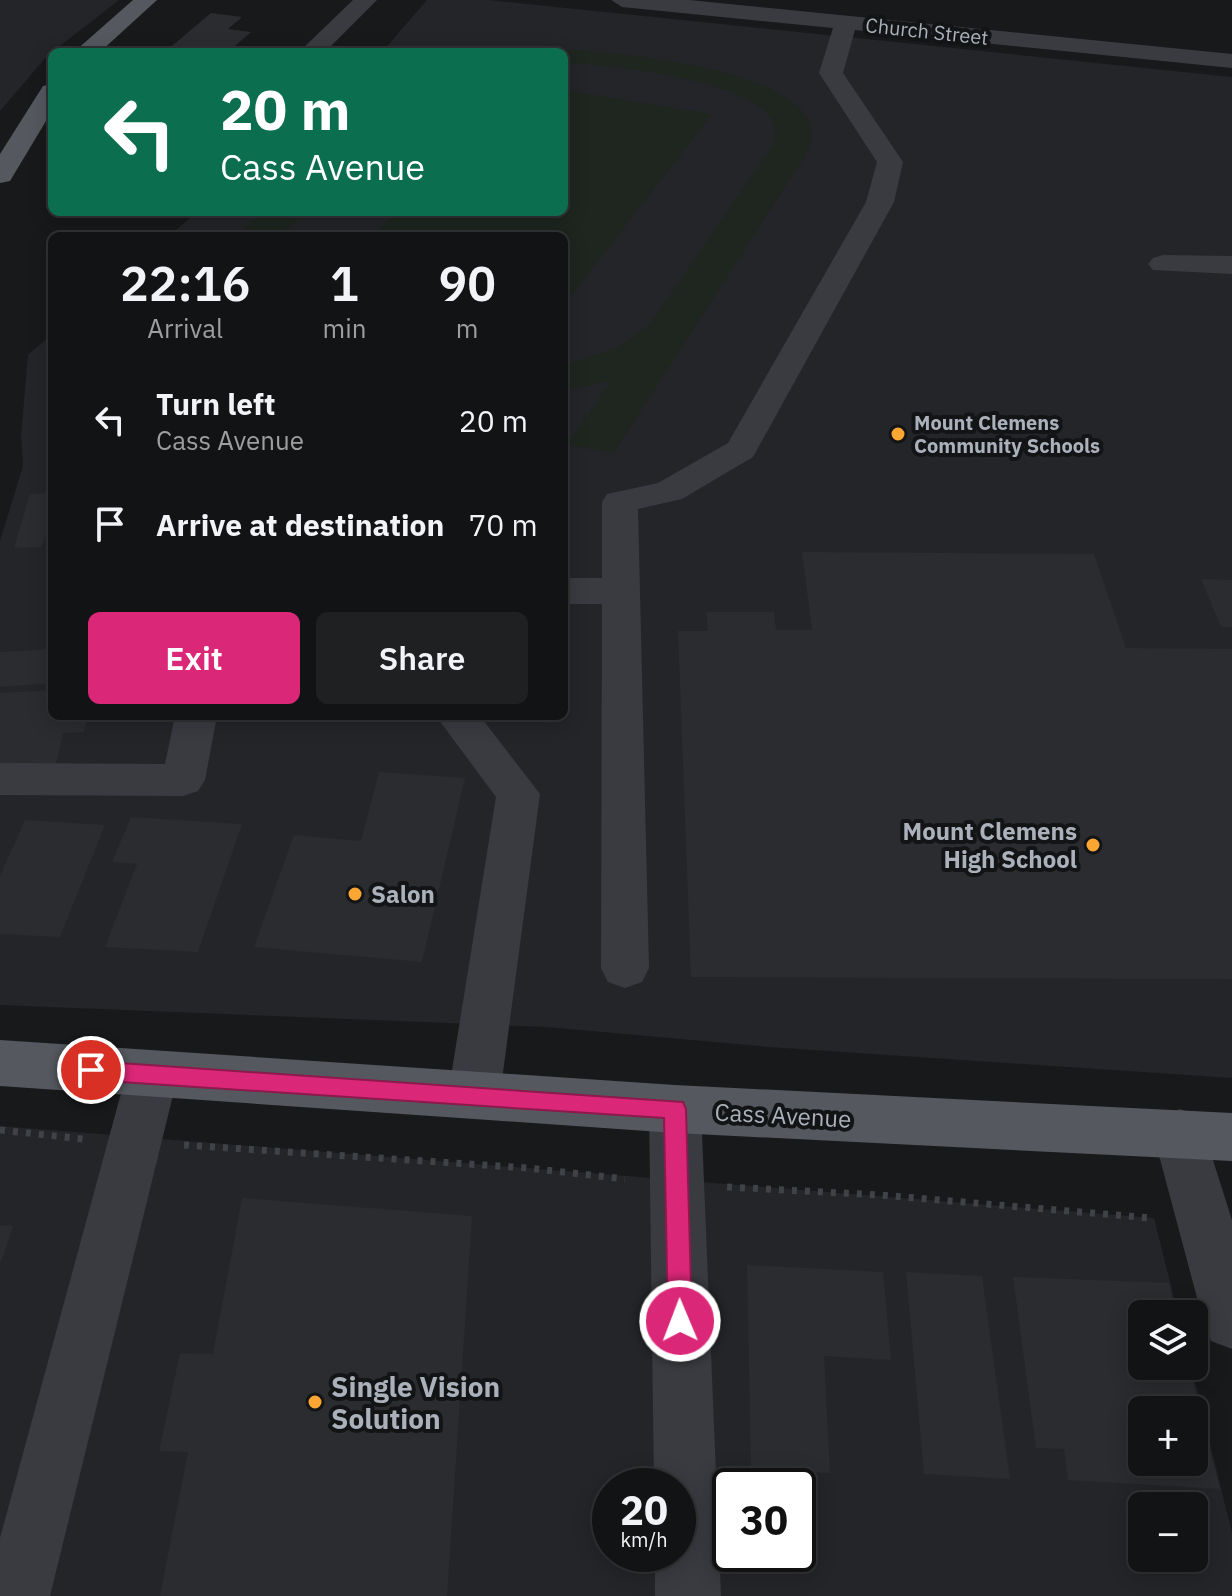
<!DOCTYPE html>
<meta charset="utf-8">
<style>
:root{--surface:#121314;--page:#1f2022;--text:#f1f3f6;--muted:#9c9ea0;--line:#313234;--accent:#db2777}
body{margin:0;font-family:"IBM Plex Sans",sans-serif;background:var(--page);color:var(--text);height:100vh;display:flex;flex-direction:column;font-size:30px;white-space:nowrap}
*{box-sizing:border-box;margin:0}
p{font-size:26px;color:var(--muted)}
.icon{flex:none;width:44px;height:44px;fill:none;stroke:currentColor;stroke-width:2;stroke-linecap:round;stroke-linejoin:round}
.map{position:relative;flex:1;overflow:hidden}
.sheet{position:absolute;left:48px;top:232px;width:520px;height:488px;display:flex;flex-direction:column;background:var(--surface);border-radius:12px;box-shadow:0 4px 20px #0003,0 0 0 2px var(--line)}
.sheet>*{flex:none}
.guide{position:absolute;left:48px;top:48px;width:520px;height:168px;border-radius:12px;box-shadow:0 4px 20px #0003,0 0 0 2px var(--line);background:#0b6e4f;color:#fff;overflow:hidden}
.tools{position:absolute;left:1128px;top:1300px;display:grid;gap:16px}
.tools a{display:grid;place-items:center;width:80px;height:80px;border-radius:12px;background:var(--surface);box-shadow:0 4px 20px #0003,0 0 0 2px var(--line);font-size:40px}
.speed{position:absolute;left:592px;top:1468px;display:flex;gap:16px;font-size:40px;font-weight:700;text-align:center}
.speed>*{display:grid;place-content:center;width:104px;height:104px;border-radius:50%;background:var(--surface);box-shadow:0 4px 20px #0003,0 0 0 2px var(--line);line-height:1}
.speed small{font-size:20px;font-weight:400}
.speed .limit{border:4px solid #111;border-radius:12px;background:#fff;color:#111}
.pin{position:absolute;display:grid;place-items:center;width:68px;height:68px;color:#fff;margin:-34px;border:4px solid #fff;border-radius:50%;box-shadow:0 2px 8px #0007}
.me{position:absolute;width:88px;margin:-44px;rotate:359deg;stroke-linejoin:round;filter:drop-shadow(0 0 6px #0008)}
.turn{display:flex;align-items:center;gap:28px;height:168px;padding:0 40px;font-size:36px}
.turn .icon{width:104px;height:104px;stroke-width:2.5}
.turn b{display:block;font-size:56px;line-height:68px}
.eta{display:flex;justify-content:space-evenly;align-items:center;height:136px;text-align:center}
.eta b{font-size:48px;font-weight:600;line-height:56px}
.action{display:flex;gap:16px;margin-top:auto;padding:16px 40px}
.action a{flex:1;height:92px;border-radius:12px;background:var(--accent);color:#fff;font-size:32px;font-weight:600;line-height:92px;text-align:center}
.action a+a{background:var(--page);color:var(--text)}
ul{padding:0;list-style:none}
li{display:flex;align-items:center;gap:24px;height:104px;padding:0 40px}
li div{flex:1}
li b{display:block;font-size:30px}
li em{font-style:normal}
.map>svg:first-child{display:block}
</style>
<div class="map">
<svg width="1232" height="1596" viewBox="0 0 1232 1596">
<rect width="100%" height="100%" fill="#18191b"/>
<g fill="#242528" fill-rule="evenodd">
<path d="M0,0H119L47,56L0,111Z"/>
<path d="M427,0H488L1232,77V1078L769,1047L547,1027L0,1005V541L23,466L21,436L28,355L52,334V716H564V236H169L197,212H564V52H382Z"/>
<path d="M0,1126L1154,1218L1178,1314H1142V1366H1191L1232,1533V1596H0ZM1142,1410H1194V1462H1142ZM610,1486H678V1554H610ZM730,1486H798V1554H730ZM1142,1506H1194V1558H1142Z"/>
</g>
<g fill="#1e261f">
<path d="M562,50C604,50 856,71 805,156L613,454L568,444L611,381L564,391V365L619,347L650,324L770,150C812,82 599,64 564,63V52H516Z"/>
<path d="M564,90L712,114L564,305V236H372L396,212H564Z"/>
<path d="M264,212H305L279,236H236Z"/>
</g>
<g fill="#2b2c2f" fill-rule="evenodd">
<path d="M211,13L242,17L228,29L251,32L235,46L270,49L267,52L167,50Z"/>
<path d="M52,493V529L48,530L41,547L14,548L30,494Z"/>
<path d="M802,552L1094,554L1126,648L1232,649V979L691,977L678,631H708L706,612H774L776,630H812Z"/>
<path d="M1201,579L1232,580V627H1221Z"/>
<path d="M52,649V683L0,687V652Z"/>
<path d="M52,690V716H88L84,732L63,733L56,764L0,766V693Z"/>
<path d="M379,772L465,778L422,962L254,947L294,835L361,841Z"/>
<path d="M131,817L242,824L198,952L105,947L137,864L112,862Z"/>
<path d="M25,820L105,825L60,937L0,934V876Z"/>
<path d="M242,1198L472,1216L447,1596H160L188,1452L159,1451L180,1353L213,1354Z"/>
<path d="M0,1225L13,1226L1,1262H0Z"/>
<path d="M747,1265L883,1272L891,1360L824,1356L830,1473L751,1470Z"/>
<path d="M906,1272L982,1276L1010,1479L924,1474Z"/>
<path d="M1013,1277L1169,1283L1176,1314H1142V1366H1189L1220,1489L1068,1480L1064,1449L1036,1448ZM1142,1410H1194V1462H1142Z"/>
</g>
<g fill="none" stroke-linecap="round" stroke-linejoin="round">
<g stroke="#3f4247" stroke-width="7" stroke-dasharray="5 8" stroke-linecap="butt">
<path d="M0,1130L83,1139"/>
<path d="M184,1145L528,1168L625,1179"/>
<path d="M727,1187L880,1195L1151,1218"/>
</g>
<g fill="#393b40" fill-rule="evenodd">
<path d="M353,0H377L325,52H299Z"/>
<path d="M611,0H689L1232,54V68L855,30L843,73L903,162L894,202L753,457L682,499L638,509L649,968L642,982L625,988L608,982L601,968L602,604H564V578H602V502L607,494L658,483L728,443L866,202L877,162L819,73L833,28L622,7Z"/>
<path d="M1163,255L1232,256V274L1153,270L1148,264L1153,258Z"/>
<path d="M175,716H217L205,780L198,791L183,796L0,795V763L165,764Z"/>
<path d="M436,716H480L540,794L500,1095L492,1111L474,1118L456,1111L448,1095L496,797Z"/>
<path d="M152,1052L170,1059L178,1075L50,1596H0V1538L126,1075L134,1059Z"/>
<path d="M675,1085L694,1092L701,1109L721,1596H655V1554H678V1486H654L649,1109L656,1092Z"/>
<path d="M1180,1109L1199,1116L1232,1220V1349L1211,1341L1203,1320L1153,1133L1161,1116Z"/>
</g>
<g fill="#55585f" fill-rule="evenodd">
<path d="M133,0H157L100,52H74Z"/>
<path d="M52,84V111L10,181L0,183V154L43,86Z"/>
<path d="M0,1040L675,1085L1232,1113V1161L675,1133L0,1086Z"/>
</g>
</g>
<path fill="#db2777" stroke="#8e194d" stroke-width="2" d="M91,1061L683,1102L686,1109L692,1321L689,1330L680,1333L672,1330L668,1321L664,1118L91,1080L84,1077L81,1070L84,1064Z"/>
<g fill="#f9a732" stroke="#131416" stroke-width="3">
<circle cx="898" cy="434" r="8"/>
<circle cx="1093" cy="845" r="8"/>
<circle cx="355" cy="894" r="8"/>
<circle cx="315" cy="1402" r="8"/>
</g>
<g text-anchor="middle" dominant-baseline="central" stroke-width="8" stroke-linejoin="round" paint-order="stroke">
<g font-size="20" fill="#aab1bb" stroke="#131416">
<text transform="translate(927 31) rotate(6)">Church Street</text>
</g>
<g font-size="20" font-weight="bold" fill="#aab1bb" stroke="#131416" text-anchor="start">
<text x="914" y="422">Mount Clemens<tspan x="914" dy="23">Community Schools</tspan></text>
</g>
<g font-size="24" font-weight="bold" fill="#aab1bb" stroke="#131416" text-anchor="end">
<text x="1077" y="831">Mount Clemens<tspan x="1077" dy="28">High School</tspan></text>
<text x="371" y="894" text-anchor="start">Salon</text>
</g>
<g font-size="24" fill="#aab1bb" stroke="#131416">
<text transform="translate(783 1115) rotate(3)">Cass Avenue</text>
</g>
<g font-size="28" font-weight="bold" fill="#aab1bb" stroke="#131416" text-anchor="start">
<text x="331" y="1386">Single Vision<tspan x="331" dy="32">Solution</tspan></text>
</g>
</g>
</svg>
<div class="tools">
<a><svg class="icon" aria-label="layers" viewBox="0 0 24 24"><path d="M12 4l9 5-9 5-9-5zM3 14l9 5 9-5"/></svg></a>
<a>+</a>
<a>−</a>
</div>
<div class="speed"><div>20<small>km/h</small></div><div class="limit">30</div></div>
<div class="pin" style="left:91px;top:1070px;background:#d93025"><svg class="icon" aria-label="arrive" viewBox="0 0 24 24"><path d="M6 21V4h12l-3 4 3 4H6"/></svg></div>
<svg class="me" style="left:680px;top:1321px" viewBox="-20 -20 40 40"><circle r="17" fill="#db2777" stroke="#fff" stroke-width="3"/><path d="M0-11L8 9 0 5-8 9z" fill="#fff"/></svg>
<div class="guide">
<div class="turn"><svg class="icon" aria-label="left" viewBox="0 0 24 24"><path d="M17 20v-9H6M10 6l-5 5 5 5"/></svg><div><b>20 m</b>Cass Avenue</div></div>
</div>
<section class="sheet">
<div class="eta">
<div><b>22:16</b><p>Arrival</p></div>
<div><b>1</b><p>min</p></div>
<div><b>90</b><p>m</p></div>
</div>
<ul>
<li><svg class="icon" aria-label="left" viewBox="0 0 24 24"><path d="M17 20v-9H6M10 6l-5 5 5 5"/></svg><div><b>Turn left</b><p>Cass Avenue</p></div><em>20 m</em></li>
<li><svg class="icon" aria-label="arrive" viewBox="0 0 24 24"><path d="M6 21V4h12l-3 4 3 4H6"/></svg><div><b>Arrive at destination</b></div><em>70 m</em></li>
</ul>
<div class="action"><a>Exit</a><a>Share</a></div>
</section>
</div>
